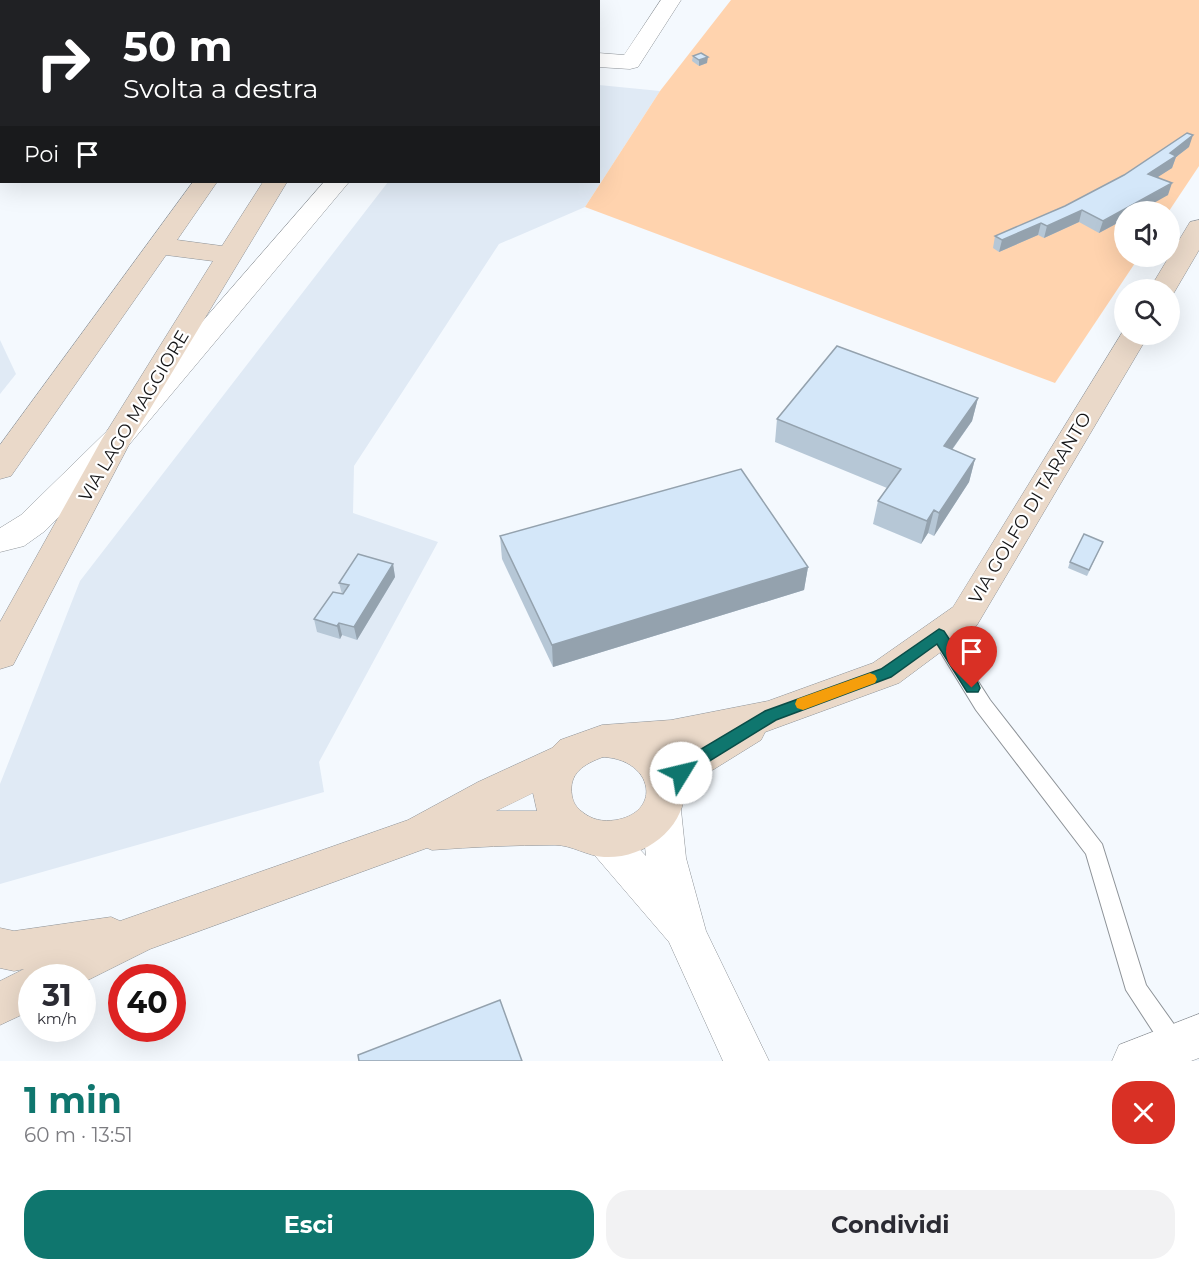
<!DOCTYPE html>
<html lang="it">
<meta charset="utf-8">
<style>
:root{--surface:#fff;--page:#f2f2f3;--text:#2b2b33;--muted:#7c7c81;--accent:#0f766e}
body{margin:0;font-family:Montserrat,sans-serif;background:var(--page);color:var(--text);height:100vh;display:flex;flex-direction:column;font-size:22px;white-space:nowrap}
*{box-sizing:border-box;margin:0}
p{font-size:20px;color:var(--muted)}
.icon{flex:none;width:33px;height:33px;fill:none;stroke:currentColor;stroke-width:2;stroke-linecap:round;stroke-linejoin:round}
.map{position:relative;height:1061px;overflow:hidden}
.panel{display:flex;flex-direction:column;background:var(--surface);flex:1}
.panel>*{flex:none}
.top-card{position:absolute;left:0px;top:0px;width:600px;height:183px;box-shadow:0 6px 24px #0002;background:#202124;color:#fff;overflow:hidden}
.buttons{position:absolute;left:1114px;top:201px;display:grid;gap:12px}
.buttons a{display:grid;place-items:center;width:66px;height:66px;border-radius:50%;background:var(--surface);box-shadow:0 6px 24px #0002;font-size:30px}
.speed{position:absolute;left:18px;top:964px;display:flex;gap:12px;font-size:30px;font-weight:700;text-align:center}
.speed>*{display:grid;place-content:center;width:78px;height:78px;border-radius:50%;background:var(--surface);box-shadow:0 6px 24px #0002;line-height:1}
.speed small{font-size:15px;font-weight:400}
.speed .limit{border:9px solid #d22;background:#fff;color:#111}
.pin{position:absolute;display:grid;place-items:center;width:51px;height:51px;color:#fff;margin:-62px -26px;border-radius:50% 50% 50% 0;rotate:-45deg;box-shadow:0 0 6px #0007}
.pin .icon{rotate:45deg}
.me{position:absolute;width:66px;margin:-33px;rotate:54deg;stroke-linejoin:round;filter:drop-shadow(0 0 4px #0008)}
.turn{display:flex;align-items:center;gap:21px;height:126px;padding:0 24px;font-size:27px}
.turn .icon{width:78px;height:78px;stroke-width:2.5}
.turn b{display:block;font-size:42px;line-height:51px}
.then{display:flex;align-items:center;height:57px;padding:0 24px;background:#0003;gap:12px;font-size:22px}
.round{display:grid;place-items:center;flex:none;width:63px;height:63px;border-radius:24px;background:var(--page)}
.overview{display:flex;align-items:center;justify-content:space-between;height:102px;padding:0 24px}
h1{font-size:36px;font-weight:700;line-height:45px;color:var(--accent)}
.primary-button{display:flex;gap:12px;margin-top:auto;padding:12px 24px}
.primary-button a{flex:1;height:69px;border-radius:24px;background:var(--accent);color:#fff;font-size:24px;font-weight:700;line-height:69px;text-align:center}
.primary-button a+a{background:var(--page);color:var(--text)}
.map>svg:first-child{display:block}
</style>
<div class="map">
<svg width="1199" height="1061" viewBox="0 0 1199 1061">
<rect width="100%" height="100%" fill="#f4f9fe"/>
<g fill="#e0eaf5">
<path d="M599,85L660,91L585,207L499,244L354,466L353,513L438,542L319,762L324,792L0,884V784L80,581L388,182H598Z"/>
<path d="M0,340L16,374L0,394Z"/>
</g>
<path fill="#ffd3ae" d="M731,0H1199V166L1169,211L1125,212V256L1139,257L1055,383L585,207L660,91Z"/>
<g fill="none" stroke-linecap="round" stroke-linejoin="round">
<g stroke="#8e9398" stroke-width="2">
<path id="lane" d="M939,628L945,630L990,700L1102,844L1146,985L1183,1037L1186,1045L1183,1053L1175,1056L1167,1053L1126,990L1086,854L976,710L930,635L933,630Z"/>
</g>
<g stroke="#8e9398" stroke-width="1">
<g id="street">
<path d="M478,0H498L477,2Z"/>
<path d="M661,0H681L638,67L630,69L598,67V53L624,55Z"/>
<path d="M324,182H349L128,446L45,531L24,546L0,552V528L21,515L106,432Z"/>
<path d="M661,793L675,798L681,810L686,858L706,931L769,1061H723L669,942L591,851L585,839L591,827L605,821L619,827L646,856L641,810L647,798Z"/>
<path d="M1199,1014V1058L1191,1061H1112L1119,1045Z"/>
</g>
</g>
<g stroke="#8e9398" stroke-width="1">
<g id="secondary">
<rect x="226" y="0" width="20" height="2"/>
<path d="M295,0H315L316,2H295Z"/>
<path d="M193,182H217L177,240L222,246L263,182H287L132,439L13,665L0,669V622L102,439L213,261L166,255L11,476L0,479V445Z"/>
<path d="M1199,220V250L1172,296L1170,290H1149L1190,222Z"/>
<path d="M1125,328V334H1149L977,625L899,683L765,732L761,740L711,771L685,792C682,832 642,859 604,857C587,856 572,845 555,845C514,845 473,847 432,850L427,848L150,949L82,983V978H32V1010L0,1025V981L24,969L14,971L0,968V928L14,931L111,917L120,921L408,820L478,782L552,748L560,740L602,725L671,720L768,701L873,663L953,607ZM683,749L672,757L669,752ZM603,757C653,759 663,812 616,820C602,822 592,820 581,811C576,807 573,802 572,796C568,773 584,764 603,757ZM533,793L537,811H496Z"/>
</g>
</g>
<use href="#lane" fill="#fff" fill-rule="evenodd"/>
<use href="#street" fill="#fff" fill-rule="evenodd"/>
<use href="#secondary" fill="#ead9c9" fill-rule="evenodd"/>
</g>
<g fill="#b6c7d6">
<path d="M367,0H411L409,2H367Z"/>
<path d="M693,56L707,63L699,66L692,61Z"/>
<path d="M1189,147L1176,157L1172,168L1157,177L1168,195L1125,212V219L1099,233L1079,222L1044,238L1038,235L999,252L993,248L995,236L1065,206L1124,175Z"/>
<path d="M978,398L972,421L952,450L975,459L969,482L934,536L928,533L921,544L873,524L878,501L887,488L775,442L777,419Z"/>
<path d="M500,536L808,567L804,590L553,667L502,559Z"/>
<path d="M1103,542L1087,576L1068,568L1070,562Z"/>
<path d="M393,564L395,577L357,640L342,635L340,639L317,632L314,619L342,594L339,583Z"/>
</g>
<g fill="#94a2ae">
<path d="M399,0H411L409,2H399Z"/>
<path d="M556,0H564L563,2H555Z"/>
<path d="M708,57L707,63L699,66V60Z"/>
<path d="M1193,135L1189,147L1176,157L1172,168L1144,186L1148,174L1170,153Z"/>
<path d="M1172,183L1168,195L1138,212H1125V219L1099,233L1103,221Z"/>
<path d="M1082,210L1079,222L1044,238L1047,226Z"/>
<path d="M1041,223L1038,235L999,252L1002,240Z"/>
<path d="M978,398L972,421L938,469L944,446Z"/>
<path d="M975,459L969,482L934,536L939,513Z"/>
<path d="M934,510L928,533L921,544L927,521Z"/>
<path d="M393,564L395,577L357,640L354,627Z"/>
<path d="M808,567L804,590L553,667L552,645Z"/>
<path d="M339,623L342,635L340,639L337,626Z"/>
</g>
<g fill="#d4e7f9" stroke="#94a2ae" stroke-width="1.5">
<path d="M517,0H556L555,2H516Z"/>
<path d="M701,53L708,57L699,60L693,56Z"/>
<path d="M1187,133L1193,135L1170,153L1176,156L1148,174L1172,183L1103,221L1082,210L1047,226L1041,223L1002,240L995,236L1065,206L1124,175Z"/>
<path d="M837,346L978,398L944,446L975,459L939,513L934,510L927,521L878,501L901,469L777,419Z"/>
<path d="M741,469L808,567L552,645L500,536Z"/>
<path d="M1084,534L1103,542L1089,570L1070,562Z"/>
<path d="M358,554L393,564L354,627L339,623L337,626L314,619L333,592L343,594L349,585L339,583Z"/>
<path d="M500,1000L522,1061H359L358,1055Z"/>
</g>
<path fill="#0f766e" stroke="#0a4d48" stroke-width="1.5" d="M939,629L944,631L978,683L980,688L978,692H967L937,644L891,677L776,720L703,765L687,777L681,779L676,777L673,773L676,768L691,755L765,711L881,669Z"/>
<path fill="#f59e0b" d="M870,673L875,675L877,679L875,683L803,710L797,708L795,704L797,699Z"/>
<g text-anchor="middle" dominant-baseline="central" stroke-width="4.5" stroke-linejoin="round" paint-order="stroke">
<g font-size="18" fill="#141517" stroke="#fff">
<text transform="translate(134 416) rotate(-59)">VIA LAGO MAGGIORE</text>
<text transform="translate(1030 508) rotate(-59)">VIA GOLFO DI TARANTO</text>
</g>
</g>
</svg>
<div class="buttons">
<a><svg class="icon" aria-label="sound" viewBox="0 0 24 24"><path d="M4 9h4l5-4v14l-5-4H4zM17 9q2 3 0 6"/></svg></a>
<a><svg class="icon" aria-label="search" viewBox="0 0 24 24"><circle cx="10" cy="10" r="6"/><path d="M15 15l6 6"/></svg></a>
</div>
<div class="speed"><div>31<small>km/h</small></div><div class="limit">40</div></div>
<div class="pin" style="left:972px;top:688px;background:#d93025"><svg class="icon" aria-label="arrive" viewBox="0 0 24 24"><path d="M6 21V4h12l-3 4 3 4H6"/></svg></div>
<svg class="me" style="left:681px;top:773px" viewBox="-20 -20 40 40"><circle r="19" fill="#fff"/><path d="M0-13L10 11 0 6-10 11z" fill="#0f766e"/></svg>
<div class="top-card">
<div class="turn"><svg class="icon" aria-label="right" viewBox="0 0 24 24"><path d="M7 20v-9h11M14 6l5 5-5 5"/></svg><div><b>50 m</b>Svolta a destra</div></div>
<div class="then">Poi<svg class="icon" aria-label="arrive" viewBox="0 0 24 24"><path d="M6 21V4h12l-3 4 3 4H6"/></svg></div>
</div>
</div>
<section class="panel">
<div class="overview"><div><h1>1 min</h1><p>60 m · 13:51</p></div><a class="round" style="background:#d93025;color:#fff"><svg class="icon" aria-label="close" viewBox="0 0 24 24"><path d="M6 6l12 12M18 6L6 18"/></svg></a></div>
<div class="primary-button"><a>Esci</a><a>Condividi</a></div>
</section>
